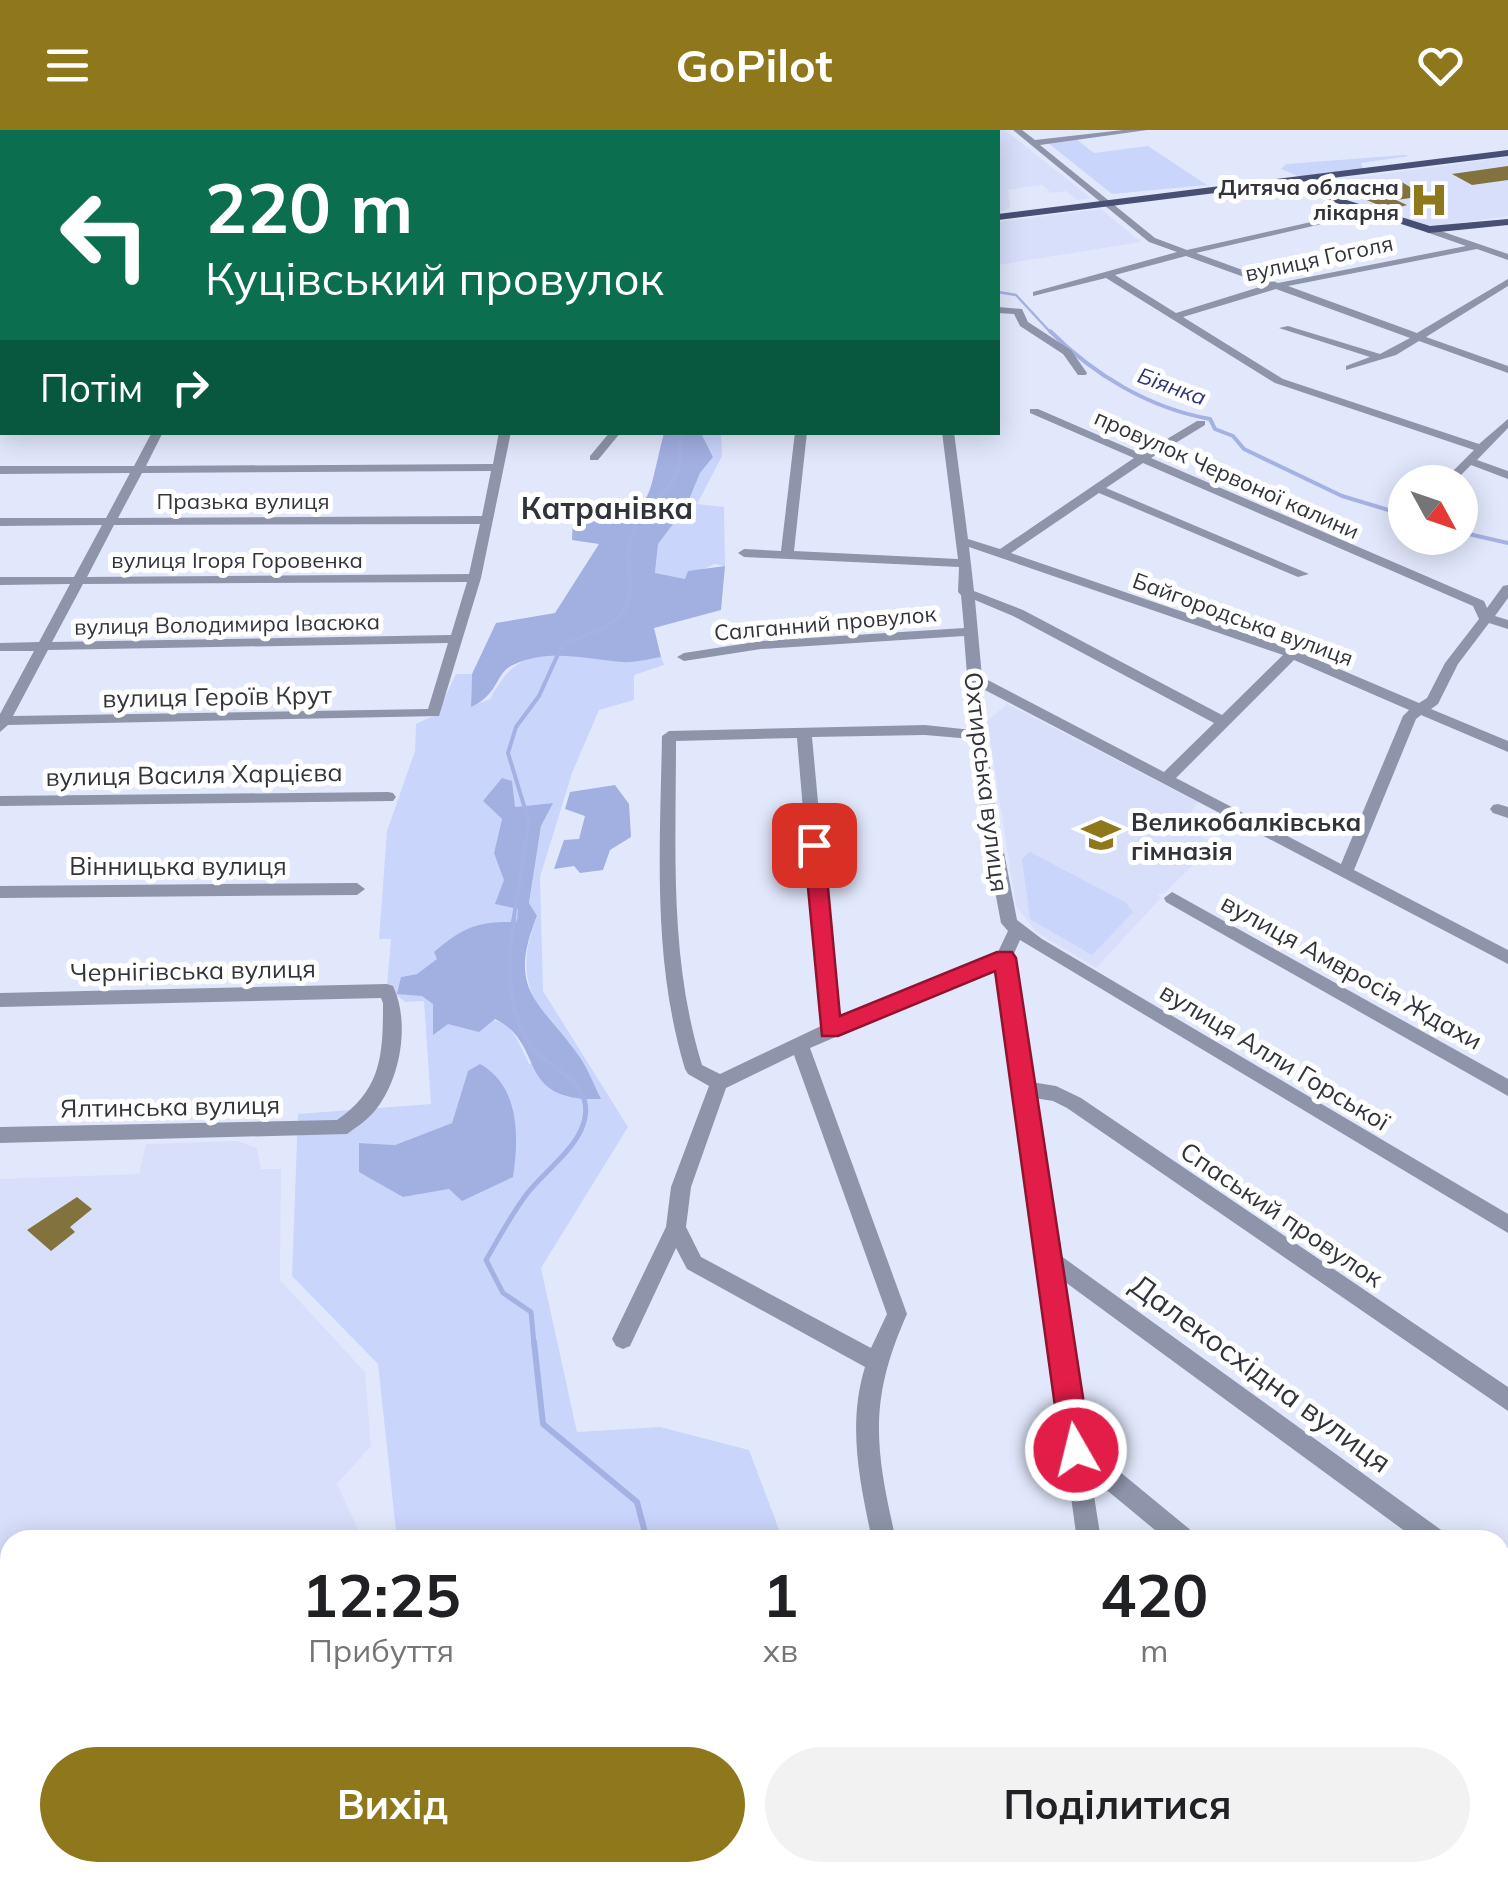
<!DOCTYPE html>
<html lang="uk">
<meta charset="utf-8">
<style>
:root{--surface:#fff;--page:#f2f2f2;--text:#202124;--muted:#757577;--accent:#8f771c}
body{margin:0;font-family:Mulish,sans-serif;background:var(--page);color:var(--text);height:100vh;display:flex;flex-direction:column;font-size:38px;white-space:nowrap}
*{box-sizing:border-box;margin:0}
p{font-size:32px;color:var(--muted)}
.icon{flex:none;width:55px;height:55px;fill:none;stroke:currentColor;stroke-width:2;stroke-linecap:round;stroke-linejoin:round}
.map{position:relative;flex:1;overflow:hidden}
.side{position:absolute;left:0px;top:1400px;width:1510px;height:352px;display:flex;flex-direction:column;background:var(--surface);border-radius:30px 30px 0 0;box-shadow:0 5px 25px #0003}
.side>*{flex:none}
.hud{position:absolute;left:0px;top:0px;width:1000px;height:305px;box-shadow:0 5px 25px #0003;background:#0b6e4f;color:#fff;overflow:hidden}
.needle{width:65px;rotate:130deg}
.controls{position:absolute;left:1388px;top:335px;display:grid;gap:20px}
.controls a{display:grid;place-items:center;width:90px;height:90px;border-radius:50%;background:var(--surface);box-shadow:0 5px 25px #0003;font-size:50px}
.pin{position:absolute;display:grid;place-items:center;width:85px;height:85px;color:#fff;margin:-42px;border-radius:20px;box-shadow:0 5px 15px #0006}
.me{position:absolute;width:110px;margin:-55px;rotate:352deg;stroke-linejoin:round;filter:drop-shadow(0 0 8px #0008)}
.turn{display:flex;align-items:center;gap:35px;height:210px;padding:0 40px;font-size:45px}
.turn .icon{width:130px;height:130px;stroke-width:2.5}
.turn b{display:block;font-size:70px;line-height:85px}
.then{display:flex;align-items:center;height:95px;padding:0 40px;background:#0003;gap:20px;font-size:38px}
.eta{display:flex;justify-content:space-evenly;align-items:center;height:170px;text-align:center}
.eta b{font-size:60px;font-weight:700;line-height:70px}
.action{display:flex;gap:20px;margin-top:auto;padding:20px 40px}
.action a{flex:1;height:115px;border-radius:60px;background:var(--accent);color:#fff;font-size:40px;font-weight:700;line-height:115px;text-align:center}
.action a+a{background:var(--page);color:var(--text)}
header{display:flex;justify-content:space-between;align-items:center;height:130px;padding:0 40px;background:var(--accent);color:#fff;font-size:45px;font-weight:700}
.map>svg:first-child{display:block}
</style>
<header><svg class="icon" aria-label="menu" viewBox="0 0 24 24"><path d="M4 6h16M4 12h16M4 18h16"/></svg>GoPilot<svg class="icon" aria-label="heart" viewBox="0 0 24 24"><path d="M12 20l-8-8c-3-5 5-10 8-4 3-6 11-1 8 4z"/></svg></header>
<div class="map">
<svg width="1508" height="1751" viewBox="0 0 1508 1751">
<rect width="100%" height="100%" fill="#e2e8fc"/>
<g fill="#d8dffb">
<path d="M875,0H1005L1091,68L1077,70L1066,61L1051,63L1042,55L1033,56L1008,60L1010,78L998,82V2Z"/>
<path d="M1508,27V86L1431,97L1303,55Z"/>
<path d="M1101,79L1141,112L998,135V92Z"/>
<path d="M1007,574L1198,672L1181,696L1214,714L1166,762L1158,765L1161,768L1096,838L1035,801L1016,776L987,591Z"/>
<path d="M238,1011L257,1018L261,1039H281L280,1150L365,1242L371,1316L337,1354L363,1410H10V1742L216,1743L209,1751H0V1049L139,1044L146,1014Z"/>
</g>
<g fill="#cad5fc" fill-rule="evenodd">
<path d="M1076,9L1094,23L1148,16L1207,55L1112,64L1047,12Z"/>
<path d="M1404,25L1410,26L1361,33L1363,39L1300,47L1281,39L1286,34Z"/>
<path d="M701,303H721L722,326L697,374L724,377L725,436L714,434L686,449L655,444L658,414L686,377L700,343L713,327Z"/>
<path d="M590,525L623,532L661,527L664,535L634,545V570L599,580L572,643L540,747L543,861L628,997L541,1138L577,1302L660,1297L749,1320L783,1410H397L378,1234L292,1146L298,984L431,974L424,871L405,872L387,856L391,809H379L387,701L415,621L416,594L437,584L456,544H472L471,576L490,569C518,517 536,528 590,525ZM490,667L514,677L552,673L541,696L529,774L537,787C511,851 535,879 579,926L529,934C505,881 503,888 448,894L434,875L401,847L417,844L438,829L435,822C461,799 482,790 517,793L519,779L494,723L502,689L484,672ZM468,941L449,1059L403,1067L359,1013L395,1015L452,993Z"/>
<path d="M1030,722L1125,772L1133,782L1092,825L1030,789L1022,729Z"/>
<path d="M905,1742L908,1751H415L414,1743Z"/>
</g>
<g fill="#a2afe1">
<path d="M664,303H701L713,327L700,343L686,377L658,414L655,443L685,449L688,441L725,436L721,480L654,498L661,527C649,529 634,533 622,532C586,529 548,518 513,535C495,543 499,565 471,577L472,544L496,493L555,483L599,414L572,410L573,389C659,383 644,378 664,303Z"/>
<path d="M502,648L512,651L515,677L553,673L541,696L529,773L537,786C506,862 540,871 579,926C588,939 594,955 601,969C513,972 547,914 495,889L479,902L448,894L433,905V874L422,866L397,864L401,847L417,844L437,829L434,822C464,796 479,791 517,792L518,779L495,774L504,750L494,723L502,689L483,671Z"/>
<path d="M615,655L629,674L631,707L610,720L603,740L580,743L574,736L554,739L564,710L579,709L585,686L565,679L570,662Z"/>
<path d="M480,934C520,956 519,1008 513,1047L462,1071L449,1059L403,1067L359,1042V1013L395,1015L452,993L468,941Z"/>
</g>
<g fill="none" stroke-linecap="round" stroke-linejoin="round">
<path stroke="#a4b1e3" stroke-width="2.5" d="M998,162L1016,165L1052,204"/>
<g stroke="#a4b1e3" stroke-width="4">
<path d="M1050,201C1094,245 1149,278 1210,289L1215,299L1233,306L1244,319L1342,366L1405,385"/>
<path d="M1460,402L1508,413"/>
<path d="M513,793L529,692L508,623L516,597L539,566L563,513C584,506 611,499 624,480C637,458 624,434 630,411C643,362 687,372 680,302"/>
</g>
<path stroke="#a4b1e3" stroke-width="5" d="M514,790C507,831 506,880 531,916C548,940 602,953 581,1000C570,1024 542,1044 526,1065C511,1085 499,1108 486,1130L503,1163L531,1182L534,1214"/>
<g stroke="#a4b1e3" stroke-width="6">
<path d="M534,1212L543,1294L637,1372L647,1410"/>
<path d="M750,1742L751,1751"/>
</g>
</g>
<g fill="#81723e">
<path d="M1508,36V50L1472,55L1452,44Z"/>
<path d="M1400,51L1425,66L1396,70L1407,75L1390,80L1348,62L1354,61L1349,58Z"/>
<path d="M77,1067L92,1079L70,1097L75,1102L51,1121L27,1100Z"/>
</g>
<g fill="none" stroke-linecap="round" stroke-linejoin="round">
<g fill="#8e94aa" fill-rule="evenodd">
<path d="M102,0H111L109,2H101Z"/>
<path d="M315,0H324L322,2H314Z"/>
<path d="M1013,0H1022L1035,10L1123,0H1147L1040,15L1155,108L1187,120L1369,79V83L1196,123L1278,153L1466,116L1426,102L1429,97L1508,124V130L1477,119L1288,156L1417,203L1508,149V156L1426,207L1508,236V243L1419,211L1396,225L1346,240V236L1370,227L1279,198L1288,196L1380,224L1410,208L1276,159L1183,187L1283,249L1479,314L1508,289V298L1477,330L1508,341V349L1471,335L1454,352H1442L1474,320L1275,253L1106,148L1033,166V162L1177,122L1149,112ZM1186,126L1266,155L1176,183L1115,145Z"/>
<rect x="0" y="20" width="2" height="4"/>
<path d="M0,46L2,47V51L0,52Z"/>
<rect x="0" y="74" width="2" height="6"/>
<rect x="0" y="104" width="2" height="6"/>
<path d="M2,122V130L0,131V123Z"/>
<rect x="0" y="167" width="2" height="6"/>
<path d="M998,177L1022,179L1028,192L1071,220L1087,243L1086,245H1078L1063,224L1020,196L1014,184L998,183Z"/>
<path d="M0,202L2,203V209H0Z"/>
<path d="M1030,279H1038L1142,324L1197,291H1205V295L1151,328L1484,471L1487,478L1503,456L1508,455V468L1495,486L1508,490V499L1489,493L1458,534L1438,574L1431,579L1508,611V622L1421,585L1416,589L1354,740L1508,820V834L983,559L992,660L1017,790L1042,809L1508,1084V1103L1020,810L1012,828L1031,952L1056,956L1081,968L1508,1257V1281L1067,978L1053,971L1034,968L1057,1123L1444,1402L1448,1410H1417L1061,1149L1086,1314L1193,1402L1197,1410H1167L1091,1347L1101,1410H1077L1015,964L1011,958L1013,953L997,838L810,918L907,1184C868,1271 875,1319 896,1410H872C860,1353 847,1295 865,1237L687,1139L676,1118L630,1216L623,1219L616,1216L612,1209L666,1097L671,1057L709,956L688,944L685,939C652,829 660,719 662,606L669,601L925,595L972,600L968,552L965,548L967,545L964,506L761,519L684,531L677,527L684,523L761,511L964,498L961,465L958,462L959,437L744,427L738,423L744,419L781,421L795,302H807L794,421L958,429L942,302H954L968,409L1000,419L1134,328L1030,283ZM1143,333L1473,476L1479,489L1445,533L1427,568L1419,573L1297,521L1011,423L1099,363L1298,447L1309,444L1106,358ZM969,417L1283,525L1222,585L1023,480L974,461ZM975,470L1013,486L1214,593L1164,642L982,547ZM1294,530L1409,580L1403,586L1341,734L1176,648ZM925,605L972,609L976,660L1001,793L1008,801L997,824L838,889L812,607ZM797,608L821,896L720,944L702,935C669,828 676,720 676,611ZM794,925L887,1184L871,1218L701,1127L686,1097L691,1057L726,958Z"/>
<rect x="0" y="285" width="2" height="6"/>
<path d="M152,302H163L146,336L493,334L499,302H511L481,448L439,586L8,595L0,602V584L34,521H0V513L39,512L70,454L0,455V447H74L102,395L0,396V388H106L130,343L0,344V336H134ZM491,341L482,386L118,388L142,343ZM480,394L469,444L87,447L114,395ZM467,452L451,505L52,512L83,454ZM448,513L428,579L13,586L48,520Z"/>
<path d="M610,302H621L598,330H590V326Z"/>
<path d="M388,662L393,663L396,667L393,671L0,676V666Z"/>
<path d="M1498,674L1508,677V688L1493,683L1490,679L1493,675Z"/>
<path d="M357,753L365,759L357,765L0,768V756Z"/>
<path d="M1172,762L1508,949V966L1166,772L1164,768Z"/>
<path d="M387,854L393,856C410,891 401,947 377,978C369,989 358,996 347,1004L0,1013V997L337,990C382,959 383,924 383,873L381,868L0,877V863Z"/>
<path d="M1500,1444L1508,1447V1474L1500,1471Z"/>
<path d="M1500,1655L1508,1658V1688L1500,1685Z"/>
<path d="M1035,1742H1064L1061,1751H1031Z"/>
<path d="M1124,1742H1151L1152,1751H1124Z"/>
<path d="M1280,1742H1313L1317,1751H1283Z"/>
</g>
<path fill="#474f75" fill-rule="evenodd" d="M1508,20V26L1292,53L1430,96L1508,89V95L1429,103L1281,55L998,90V84Z"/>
</g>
<path fill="#e11d48" stroke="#92132f" stroke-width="2.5" d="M814,708L824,715L840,886L997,822H1012L1016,828L1091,1320L1086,1331L1076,1335L1066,1331L1061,1320L995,841L838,906H822L804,715Z"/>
<defs>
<g id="hospital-bare" transform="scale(3)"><path d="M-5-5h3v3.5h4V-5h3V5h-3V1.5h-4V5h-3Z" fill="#8f771c" stroke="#fff" stroke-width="2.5" paint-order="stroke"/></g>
<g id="school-bare" transform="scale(3)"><path d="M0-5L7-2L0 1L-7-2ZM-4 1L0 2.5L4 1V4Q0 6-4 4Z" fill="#8f771c" stroke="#fff" stroke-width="2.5" paint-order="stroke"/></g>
</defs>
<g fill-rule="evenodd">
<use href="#hospital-bare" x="1429" y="70"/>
<use href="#school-bare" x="1101" y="705"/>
</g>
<g text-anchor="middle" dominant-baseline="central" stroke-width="10" stroke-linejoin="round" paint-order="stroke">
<g font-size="22" font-weight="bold" fill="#32343b" stroke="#fff" text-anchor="end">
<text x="1399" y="57">Дитяча обласна<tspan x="1399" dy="25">лікарня</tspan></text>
</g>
<g font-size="22" fill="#32343b" stroke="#fff">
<text transform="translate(1319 128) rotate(-12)">вулиця Гоголя</text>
<text transform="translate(1227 344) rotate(24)">провулок Червоної калини</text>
<text x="243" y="371">Празька вулиця</text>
<text x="237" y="430">вулиця Ігоря Горовенка</text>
<text transform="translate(1243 489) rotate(20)">Байгородська вулиця</text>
<text transform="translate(825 493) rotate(-5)">Салганний провулок</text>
<text transform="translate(227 494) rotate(-1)">вулиця Володимира Івасюка</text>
</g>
<g font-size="22" font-style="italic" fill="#2c3672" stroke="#fff">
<text transform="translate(1172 256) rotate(20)">Біянка</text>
</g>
<g font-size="25" fill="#32343b" stroke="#fff">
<text transform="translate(217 566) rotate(-1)">вулиця Героїв Крут</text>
<text transform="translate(194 644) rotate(-1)">вулиця Василя Харцієва</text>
<text transform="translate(987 652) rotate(83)">Охтирська вулиця</text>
<text x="178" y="735">Вінницька вулиця</text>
<text transform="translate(193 840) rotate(-1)">Чернігівська вулиця</text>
<text transform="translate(1352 841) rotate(29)">вулиця Амвросія Ждахи</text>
<text transform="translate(1275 926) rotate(31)">вулиця Алли Горської</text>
<text transform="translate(170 976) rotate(-1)">Ялтинська вулиця</text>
<text transform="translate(1282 1084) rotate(34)">Спаський провулок</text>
</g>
<g font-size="25" font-weight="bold" fill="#32343b" stroke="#fff" text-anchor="start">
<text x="1131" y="691">Великобалківська<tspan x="1131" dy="29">гімназія</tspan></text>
</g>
<g font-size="30" font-weight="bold" fill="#32343b" stroke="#fff">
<text x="607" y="378">Катранівка</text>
</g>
<g font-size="30" fill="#32343b" stroke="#fff">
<text transform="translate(1261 1243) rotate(36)">Далекосхідна вулиця</text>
</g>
</g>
</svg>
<div class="controls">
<a><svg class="needle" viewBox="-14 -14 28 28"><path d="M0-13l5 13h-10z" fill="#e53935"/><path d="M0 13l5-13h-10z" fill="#757577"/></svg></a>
</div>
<div class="pin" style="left:814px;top:715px;background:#d93025"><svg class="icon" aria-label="arrive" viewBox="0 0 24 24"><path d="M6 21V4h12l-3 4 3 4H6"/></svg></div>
<svg class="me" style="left:1076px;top:1320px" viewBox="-20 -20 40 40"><circle r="17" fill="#e11d48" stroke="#fff" stroke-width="3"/><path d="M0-11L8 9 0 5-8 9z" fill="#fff"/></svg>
<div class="hud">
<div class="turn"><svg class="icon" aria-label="left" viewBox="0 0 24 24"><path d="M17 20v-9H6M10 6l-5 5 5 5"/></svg><div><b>220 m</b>Куцівський провулок</div></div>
<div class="then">Потім<svg class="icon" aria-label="right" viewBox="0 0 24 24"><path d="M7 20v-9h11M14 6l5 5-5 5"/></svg></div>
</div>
<section class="side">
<div class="eta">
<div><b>12:25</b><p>Прибуття</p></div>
<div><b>1</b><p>хв</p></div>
<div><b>420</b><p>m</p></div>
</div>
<div class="action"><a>Вихід</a><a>Поділитися</a></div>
</section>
</div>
